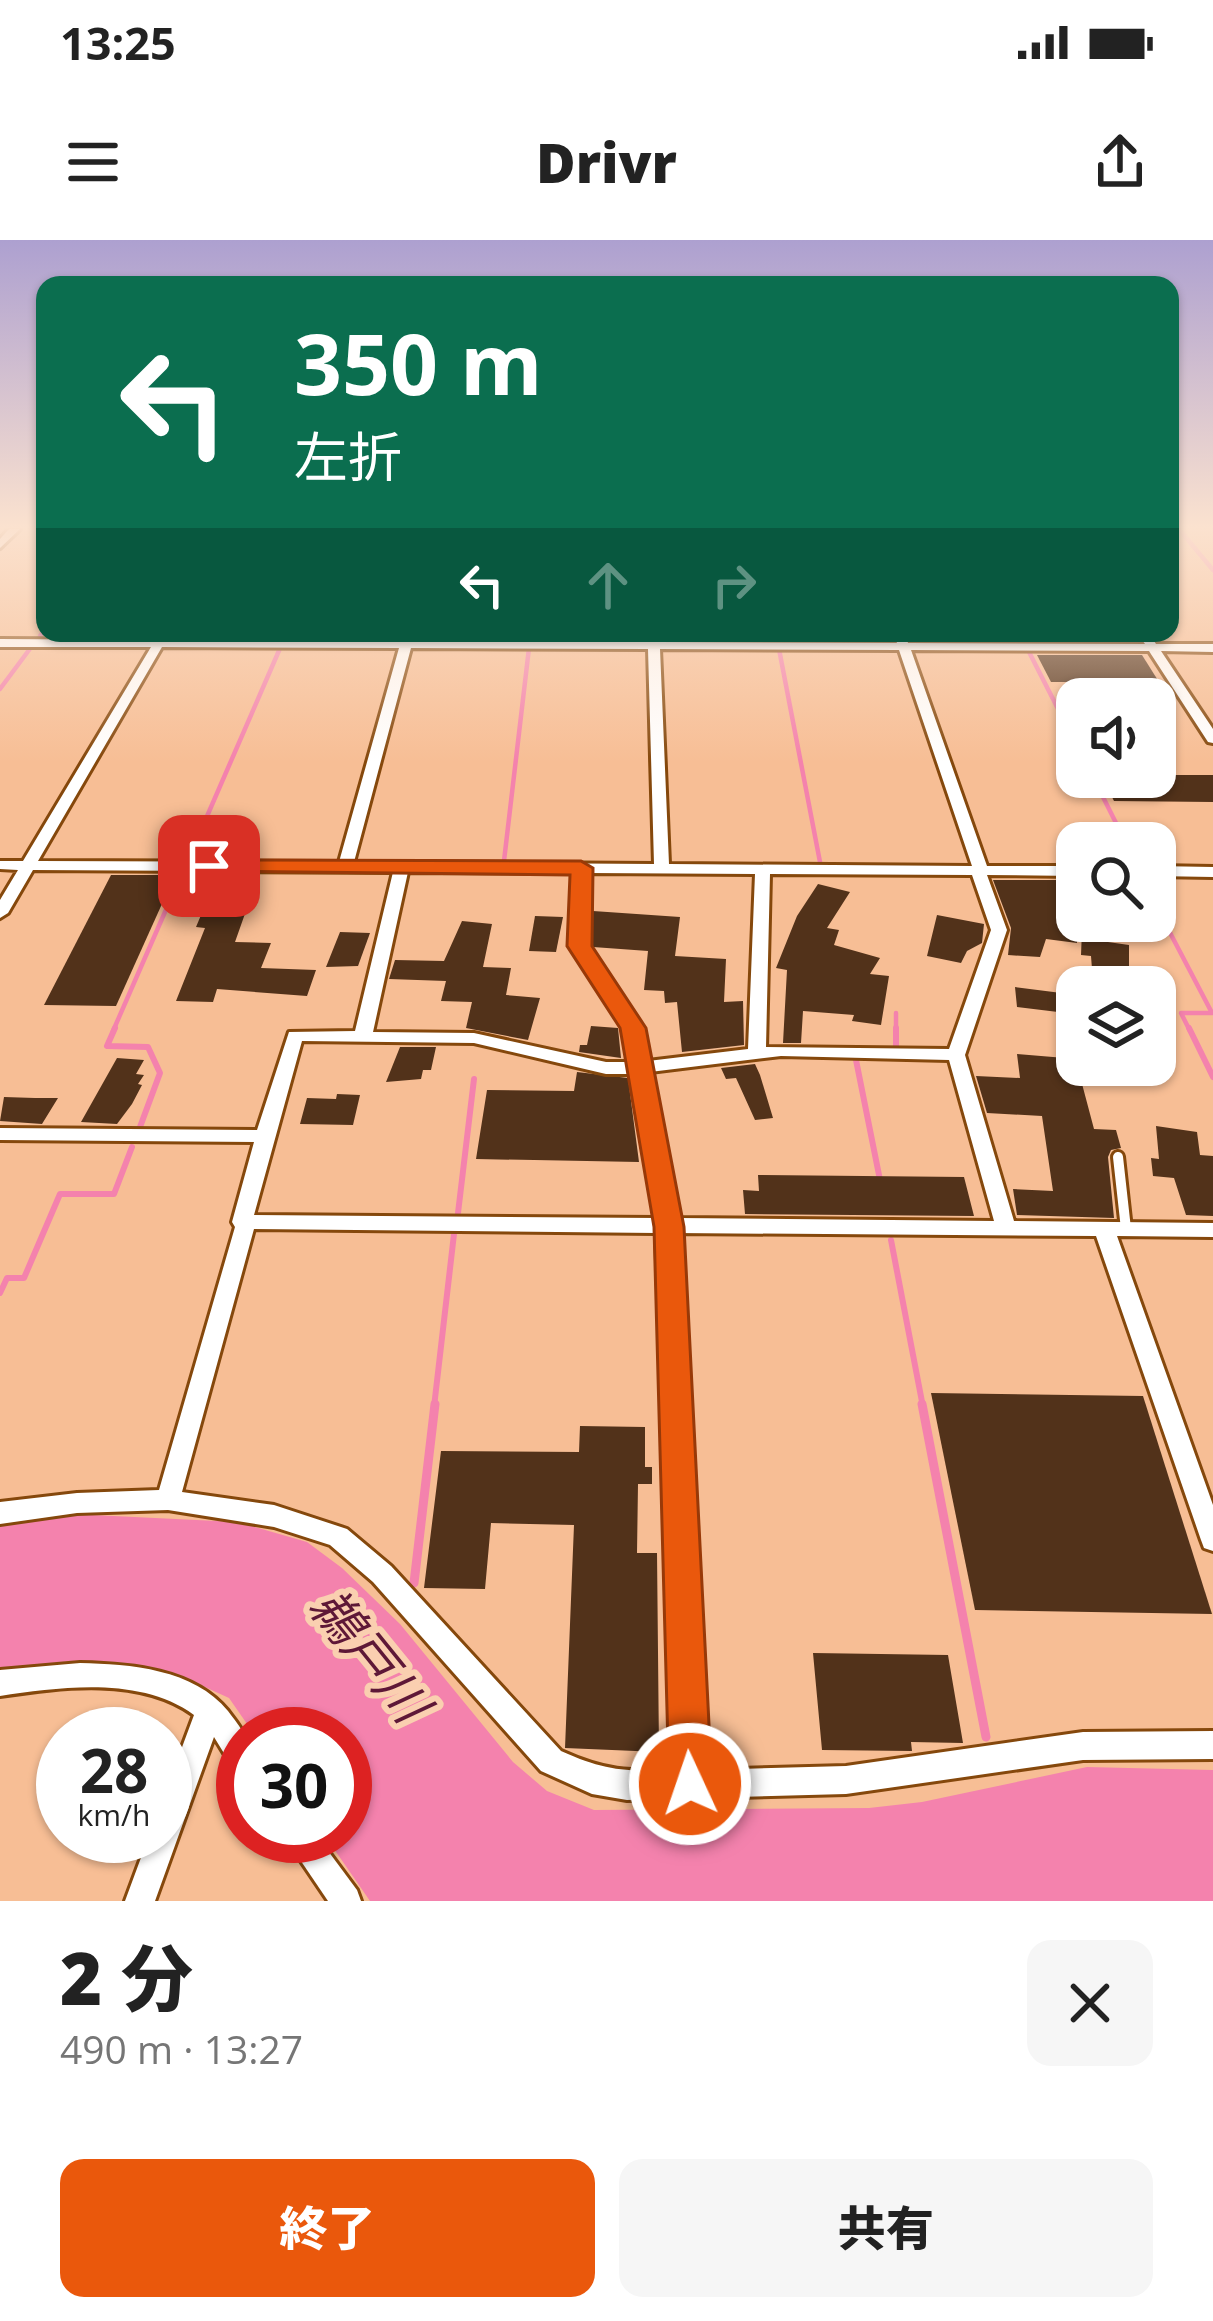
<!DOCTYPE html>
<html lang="ja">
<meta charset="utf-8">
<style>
:root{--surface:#fff;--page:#f6f6f6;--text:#222;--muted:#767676;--accent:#ea580c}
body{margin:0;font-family:"Open Sans","Noto Sans JP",sans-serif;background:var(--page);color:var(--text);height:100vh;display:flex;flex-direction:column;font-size:45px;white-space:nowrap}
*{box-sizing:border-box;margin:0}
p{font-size:39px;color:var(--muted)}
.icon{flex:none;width:66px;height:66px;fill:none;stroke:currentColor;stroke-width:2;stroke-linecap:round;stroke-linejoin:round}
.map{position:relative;height:1661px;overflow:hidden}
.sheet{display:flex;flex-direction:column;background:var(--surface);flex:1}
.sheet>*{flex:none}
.banner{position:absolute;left:36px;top:36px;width:1143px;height:366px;border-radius:24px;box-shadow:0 3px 9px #0004;background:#0b6e4f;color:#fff;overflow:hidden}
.tools{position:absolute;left:1056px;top:438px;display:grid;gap:24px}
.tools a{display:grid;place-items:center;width:120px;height:120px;border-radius:24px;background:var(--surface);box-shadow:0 3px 9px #0004;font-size:60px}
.speed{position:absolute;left:36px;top:1467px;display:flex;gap:24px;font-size:60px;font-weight:700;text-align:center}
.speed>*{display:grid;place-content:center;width:156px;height:156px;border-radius:50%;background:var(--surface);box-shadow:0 3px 9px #0004;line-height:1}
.speed small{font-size:30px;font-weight:400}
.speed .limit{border:18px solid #d22;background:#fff;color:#111}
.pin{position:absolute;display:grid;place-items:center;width:102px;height:102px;color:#fff;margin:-51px;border-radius:24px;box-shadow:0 6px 18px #0006}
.me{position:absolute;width:132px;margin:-66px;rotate:357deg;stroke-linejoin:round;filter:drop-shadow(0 0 9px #0008)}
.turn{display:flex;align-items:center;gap:42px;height:252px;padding:0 60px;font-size:54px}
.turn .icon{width:156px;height:156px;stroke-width:2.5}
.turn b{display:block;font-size:84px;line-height:102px}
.lanes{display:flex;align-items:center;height:114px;padding:0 60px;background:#0003;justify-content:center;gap:60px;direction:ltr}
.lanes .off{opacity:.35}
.round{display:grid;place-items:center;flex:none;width:126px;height:126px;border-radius:24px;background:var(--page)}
.summary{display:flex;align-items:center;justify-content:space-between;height:204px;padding:0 60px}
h1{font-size:72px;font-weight:800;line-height:90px}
.primary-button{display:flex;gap:24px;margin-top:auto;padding:24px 60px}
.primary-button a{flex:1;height:138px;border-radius:24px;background:var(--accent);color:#fff;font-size:48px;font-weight:800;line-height:138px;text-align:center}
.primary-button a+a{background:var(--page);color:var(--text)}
.status{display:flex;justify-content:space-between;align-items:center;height:84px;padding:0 60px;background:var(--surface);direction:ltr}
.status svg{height:33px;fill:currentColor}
header{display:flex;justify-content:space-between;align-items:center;height:156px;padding:0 60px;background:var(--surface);font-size:54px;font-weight:800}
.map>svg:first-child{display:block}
</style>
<div class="status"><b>13:25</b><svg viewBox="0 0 49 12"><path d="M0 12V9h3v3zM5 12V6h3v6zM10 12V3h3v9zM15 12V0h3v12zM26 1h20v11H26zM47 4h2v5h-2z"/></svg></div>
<header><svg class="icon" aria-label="menu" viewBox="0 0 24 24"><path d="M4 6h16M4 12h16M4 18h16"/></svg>Drivr<svg class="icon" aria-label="share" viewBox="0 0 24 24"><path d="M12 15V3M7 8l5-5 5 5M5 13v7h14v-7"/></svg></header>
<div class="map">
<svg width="1213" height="1661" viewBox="0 0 1213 1661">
<rect width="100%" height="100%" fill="#f7be95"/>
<path fill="#f482ad" d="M72,1274L238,1282L307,1302L342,1328L400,1384L513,1522L547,1551L594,1570L869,1568L922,1562L1087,1527L1213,1530V1661H370L325,1596H345V1494H254L229,1458L183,1437L69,1421L0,1434V1284Z"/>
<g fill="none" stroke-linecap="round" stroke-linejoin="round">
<g stroke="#f482ad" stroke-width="4.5">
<path d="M1179,289L1213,330"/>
<path d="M776,393L777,399"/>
<path d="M1020,393L1024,401"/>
<path d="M40,396L45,389"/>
<path d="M285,398L287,393"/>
<path d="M530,399L531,393"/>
<path d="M779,409L820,622"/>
<path d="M1028,410L1077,506"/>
<path d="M0,449L32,406"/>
<path d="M1093,537L1126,603"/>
<path d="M188,620L281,406"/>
<path d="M504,621L529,408"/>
<path d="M1155,664L1212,773H1181L1190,791"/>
<path d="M896,773V791"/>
<path d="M113,791L182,633"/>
</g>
<g stroke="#f482ad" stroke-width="6">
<path d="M115,788L107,806L148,807L160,833L140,887"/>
<path d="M896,788V808"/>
<path d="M1189,788L1213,837"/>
<path d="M856,820L880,940"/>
<path d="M458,973L474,839"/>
<path d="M891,1000L923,1167"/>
<path d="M0,1053L7,1038H24L60,954H114L132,907"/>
<path d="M434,1167L454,994"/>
</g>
<g stroke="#f482ad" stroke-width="9">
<path d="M922,1164L986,1497"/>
<path d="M414,1343L435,1164"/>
</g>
</g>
<g fill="#52321a">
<path d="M1037,415H1142L1159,442H1051Z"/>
<path d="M1155,535H1213V562L1114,561L1102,537Z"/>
<path d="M111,635H175L116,766L44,765Z"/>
<path d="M993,640H1077V703L1046,699L1040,717L1008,715L1011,688Z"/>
<path d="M818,644L850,652L827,688L839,690L834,705L880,718L870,734L889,736L881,785L852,781L854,775L803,771L801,803H783L787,730L776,728L797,676Z"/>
<path d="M204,668H247L235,702L271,703L261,728L316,730L307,756L217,749L213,762L176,761L205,688L196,687Z"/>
<path d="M593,671L680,677L675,716L726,719L724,762L743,761L744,805L682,812L677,762L665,763L664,751L644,750L648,711L593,707Z"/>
<path d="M937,675L984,684L982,703L967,711L961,723L927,716Z"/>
<path d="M535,676L563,677L556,712L529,711Z"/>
<path d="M462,681L492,684L483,727L511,728L506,755L540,758L528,800L466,788L472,762L441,761L446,741L389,739L395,720L444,721Z"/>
<path d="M1082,690L1108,694V702L1129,705V738L1092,729L1091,716L1081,715Z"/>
<path d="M340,692L370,693L358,726L326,727Z"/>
<path d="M1015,747L1077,755V825L1094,889L1116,890L1121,908L1111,910L1108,917L1114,978L1017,975L1013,949L1053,951L1042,876L987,873L976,836L1020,838L1017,814L1065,818L1058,772L1017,767Z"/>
<path d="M591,786L618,788L621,818L579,812L580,805H587Z"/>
<path d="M400,807H436L431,830H423L421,839L386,842Z"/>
<path d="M117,818L144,820L136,834L144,835L138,844L142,845L132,864L117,884L81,882Z"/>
<path d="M755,824L760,835L773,878L755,880L736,838L726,839L721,828Z"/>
<path d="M577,832L628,838L639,922L476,919L487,850L574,851Z"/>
<path d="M337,854L360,855L353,885L300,884L307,858L336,859Z"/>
<path d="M4,857L35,858H58L42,884L0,881Z"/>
<path d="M1156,886L1197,892L1200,915L1213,916V976L1186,975L1174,938L1153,936L1151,918L1159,919Z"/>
<path d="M758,935L964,937L974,976L745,974L743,950L759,951Z"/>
<path d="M931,1153L1143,1156L1212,1374L975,1370Z"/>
<path d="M580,1186L645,1187V1227H652V1244H638L637,1313H657L659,1512L565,1508L574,1285L491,1283L485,1349L424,1348L441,1211L579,1212Z"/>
<path d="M813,1413L948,1415L963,1503L911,1502L912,1511L822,1510Z"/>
</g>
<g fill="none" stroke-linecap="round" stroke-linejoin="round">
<g stroke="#85480c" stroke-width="16">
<path id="service" d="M1118,917L1126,989"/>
</g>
<g stroke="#85480c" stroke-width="6">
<g id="minor">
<path d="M9,289H20L0,308V299Z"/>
<path d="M404,393H414L413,401L648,402L647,393H659V402L897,403L893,393H905L908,403L1145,404L1137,393H1149L1156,404H1213V412L1161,411L1213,489V503L1208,502L1149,411L911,410L987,626H1077V636L987,635L1007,690L965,815L1014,981L1213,983V997L1117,996L1213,1265V1311L1204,1308L1201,1300L1096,996L676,993L704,1530L846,1526L1083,1492L1213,1491V1519L1083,1520L846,1554L627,1560L592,1554L541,1531L373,1342L330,1305L274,1287L168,1270L77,1273L0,1284V1262L77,1253L159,1250L235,987L232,982L254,902L0,900V888L257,890L289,792L355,791L393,632L33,630L8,673L0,678V660L18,630L0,629V621H23L151,407H0V399L155,400L162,395L166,396L167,400L401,401ZM162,407L399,408L339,622L38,621ZM411,408L648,409L654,624L354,622ZM660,409L899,410L972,626L669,624ZM408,632L574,633L571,706L624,788L630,822H606L474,793L373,792ZM589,633L755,634L748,809L648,821L642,788L587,706ZM770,634L972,635L991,690L949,809L766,807ZM302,801L474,803L606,834H632L657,978L254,975ZM781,816L949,820L994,981L678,978L650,832ZM254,989L656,993L675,1530C628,1532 605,1531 561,1511L391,1326L347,1289L274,1265L182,1252Z"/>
<path d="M1155,626L1213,627V637L1155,636Z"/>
<path d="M80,1423C130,1424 194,1429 228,1471C233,1478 242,1488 243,1494C246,1505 243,1520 243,1532L233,1528L214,1497L155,1661H125L149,1596H165V1553L194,1475C140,1436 62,1447 0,1456V1430Z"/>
<path d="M284,1596H317L357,1650L361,1661H328Z"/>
</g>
</g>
<use href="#service" stroke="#fff" stroke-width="10"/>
<use href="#minor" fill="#fff" fill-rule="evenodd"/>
</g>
<linearGradient id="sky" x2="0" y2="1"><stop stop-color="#ada0d0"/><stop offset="0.55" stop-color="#fbe2cf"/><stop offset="1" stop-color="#fbe2cf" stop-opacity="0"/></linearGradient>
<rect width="1213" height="522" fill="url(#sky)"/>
<path fill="#ea580c" stroke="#983908" stroke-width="3" d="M209,620L581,621L593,628L592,706L646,788L684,987L712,1544L706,1559L690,1565L675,1559L669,1544L654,987L620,788L567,706L570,635L201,631L198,626Z"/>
<g text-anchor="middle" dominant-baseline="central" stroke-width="12" stroke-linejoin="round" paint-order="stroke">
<g font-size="51" font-style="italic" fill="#5e1837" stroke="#facfb0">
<text transform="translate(371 1414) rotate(51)">鵜戸川</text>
</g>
</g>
</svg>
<div class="tools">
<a><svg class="icon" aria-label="sound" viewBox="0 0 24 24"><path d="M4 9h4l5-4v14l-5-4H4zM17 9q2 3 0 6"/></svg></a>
<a><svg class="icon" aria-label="search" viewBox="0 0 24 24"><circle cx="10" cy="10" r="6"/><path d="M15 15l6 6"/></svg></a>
<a><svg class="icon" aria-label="layers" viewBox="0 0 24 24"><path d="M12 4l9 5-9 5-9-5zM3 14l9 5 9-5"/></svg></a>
</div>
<div class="speed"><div>28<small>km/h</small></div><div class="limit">30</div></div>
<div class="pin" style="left:209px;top:626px;background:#d93025"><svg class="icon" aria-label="arrive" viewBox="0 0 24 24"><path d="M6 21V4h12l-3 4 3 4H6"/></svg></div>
<svg class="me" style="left:690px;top:1544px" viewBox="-20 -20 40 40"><circle r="17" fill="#ea580c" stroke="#fff" stroke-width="3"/><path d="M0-11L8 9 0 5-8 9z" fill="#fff"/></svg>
<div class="banner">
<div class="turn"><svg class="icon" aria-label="left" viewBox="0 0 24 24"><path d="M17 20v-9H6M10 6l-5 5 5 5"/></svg><div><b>350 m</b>左折</div></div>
<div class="lanes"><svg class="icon" aria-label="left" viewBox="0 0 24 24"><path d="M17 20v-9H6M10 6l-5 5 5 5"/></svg><svg class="icon off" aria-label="ahead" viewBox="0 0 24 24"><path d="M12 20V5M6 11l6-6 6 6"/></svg><svg class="icon off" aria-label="right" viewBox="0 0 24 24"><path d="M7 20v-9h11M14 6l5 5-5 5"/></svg></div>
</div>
</div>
<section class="sheet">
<div class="summary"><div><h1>2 分</h1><p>490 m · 13:27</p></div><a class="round"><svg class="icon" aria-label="close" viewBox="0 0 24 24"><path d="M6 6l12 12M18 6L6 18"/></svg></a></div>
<div class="primary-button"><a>終了</a><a>共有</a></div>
</section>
